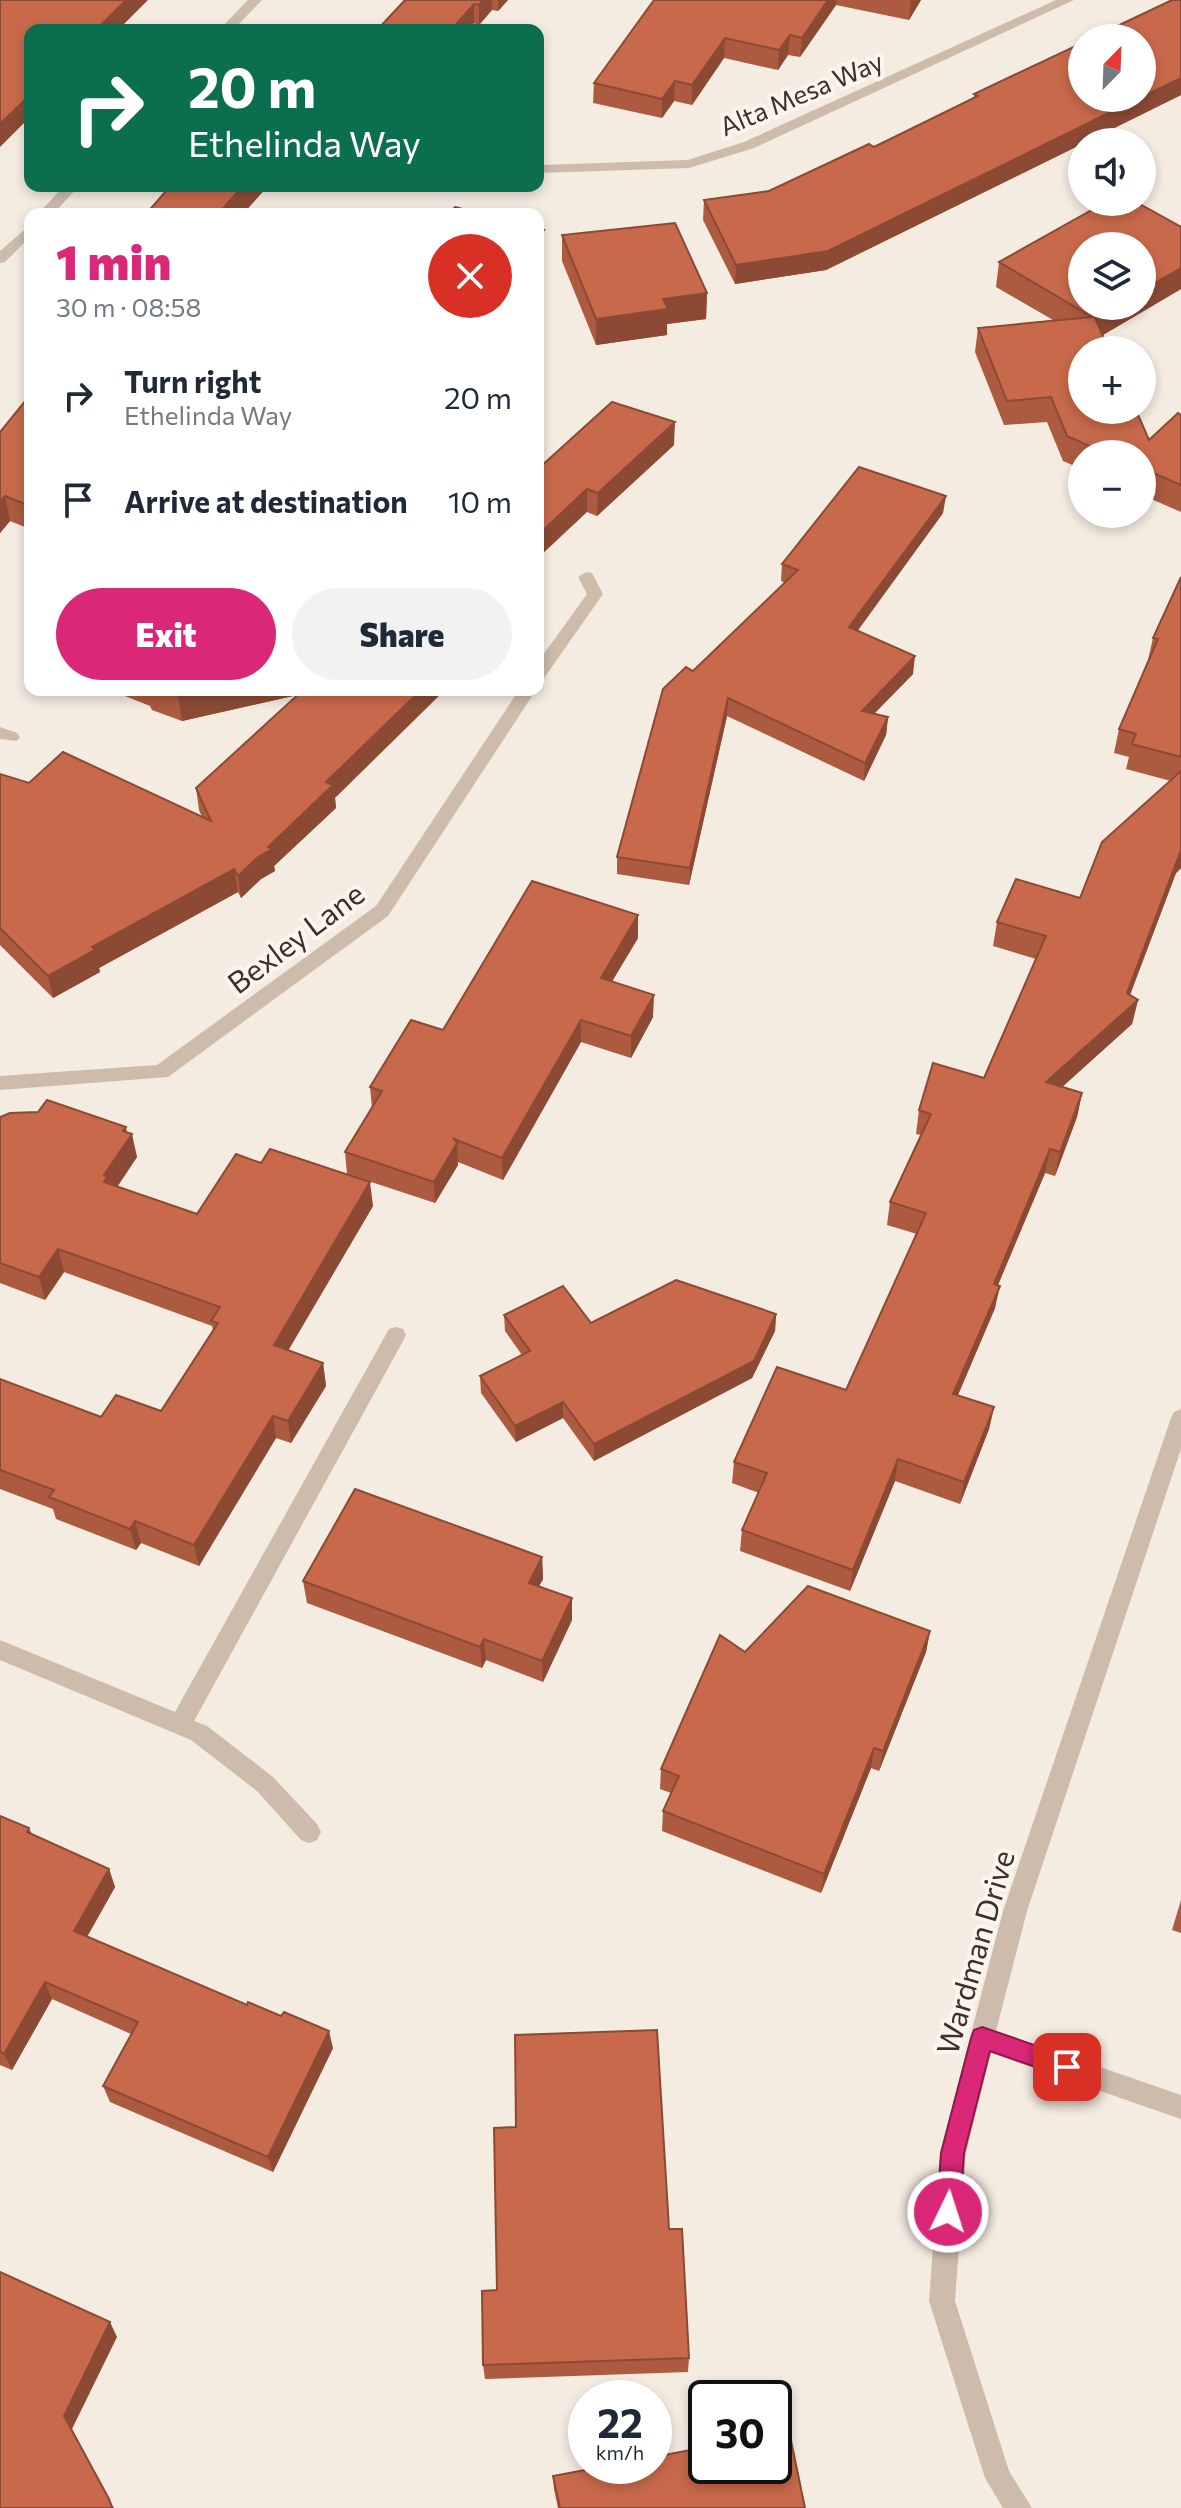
<!DOCTYPE html>
<meta charset="utf-8">
<style>
:root{--surface:#fff;--page:#f2f2f3;--text:#1f2937;--muted:#747a83;--accent:#db2777}
body{margin:0;font-family:Commissioner,sans-serif;background:var(--page);color:var(--text);height:100vh;display:flex;flex-direction:column;font-size:30px;white-space:nowrap}
*{box-sizing:border-box;margin:0}
p{font-size:26px;color:var(--muted)}
.icon{flex:none;width:44px;height:44px;fill:none;stroke:currentColor;stroke-width:2;stroke-linecap:round;stroke-linejoin:round}
.map{position:relative;flex:1;overflow:hidden}
.side{position:absolute;left:24px;top:208px;width:520px;height:488px;display:flex;flex-direction:column;background:var(--surface);border-radius:16px;box-shadow:0 4px 12px #0003}
.side>*{flex:none}
.banner{position:absolute;left:24px;top:24px;width:520px;height:168px;border-radius:16px;box-shadow:0 4px 12px #0003;background:#0b6e4f;color:#fff;overflow:hidden}
.needle{width:52px;rotate:23deg}
.fabs{position:absolute;left:1068px;top:24px;display:grid;gap:16px}
.fabs a{display:grid;place-items:center;width:88px;height:88px;border-radius:50%;background:var(--surface);box-shadow:0 4px 12px #0003;font-size:40px}
.speed{position:absolute;left:568px;top:2380px;display:flex;gap:16px;font-size:40px;font-weight:700;text-align:center}
.speed>*{display:grid;place-content:center;width:104px;height:104px;border-radius:50%;background:var(--surface);box-shadow:0 4px 12px #0003;line-height:1}
.speed small{font-size:20px;font-weight:400}
.speed .limit{border:4px solid #111;border-radius:12px;background:#fff;color:#111}
.pin{position:absolute;display:grid;place-items:center;width:68px;height:68px;color:#fff;margin:-34px;border-radius:16px;box-shadow:0 4px 12px #0006}
.me{position:absolute;width:88px;margin:-44px;rotate:4deg;stroke-linejoin:round;filter:drop-shadow(0 0 6px #0008)}
.turn{display:flex;align-items:center;gap:28px;height:168px;padding:0 32px;font-size:36px}
.turn .icon{width:104px;height:104px;stroke-width:2.5}
.turn b{display:block;font-size:56px;line-height:68px}
.round{display:grid;place-items:center;flex:none;width:84px;height:84px;border-radius:42px;background:var(--page)}
.summary{display:flex;align-items:center;justify-content:space-between;height:136px;padding:0 32px}
h1{font-size:48px;font-weight:800;line-height:60px;color:var(--accent)}
.button{display:flex;gap:16px;margin-top:auto;padding:16px 32px}
.button a{flex:1;height:92px;border-radius:48px;background:var(--accent);color:#fff;font-size:32px;font-weight:800;line-height:92px;text-align:center}
.button a+a{background:var(--page);color:var(--text)}
ul{padding:0;list-style:none}
li{display:flex;align-items:center;gap:24px;height:104px;padding:0 32px}
li div{flex:1}
li b{display:block;font-size:30px}
li em{font-style:normal}
.map>svg:first-child{display:block}
</style>
<div class="map">
<svg width="1181" height="2508" viewBox="0 0 1181 2508">
<rect width="100%" height="100%" fill="#f4ebe1"/>
<g fill="none" stroke-linecap="round" stroke-linejoin="round">
<g fill="#cdbbac" fill-rule="evenodd">
<path d="M248,0H262L233,30H219Z"/>
<path d="M1056,0H1074L754,148L689,168L538,173L540,165L688,160L744,142Z"/>
<path d="M64,186H79L53,214H38Z"/>
<path d="M30,225V237L5,262L0,263V251Z"/>
<path d="M586,572L592,573L603,594L544,678L538,680V662L587,594L578,577Z"/>
<path d="M519,690H536L388,916L168,1077L0,1090V1076L157,1065L376,906Z"/>
<path d="M0,727L17,733L20,737L17,741L0,739Z"/>
<path d="M396,1327L403,1329L406,1335L403,1341L194,1721L207,1726L273,1777L317,1824L321,1832L317,1840L309,1843L301,1840L257,1791L191,1740L0,1660V1640L175,1712L389,1329Z"/>
<path d="M1181,1409V1449L1027,1911L996,2031L1181,2095V2119L991,2053L966,2153L955,2301L1009,2471L1032,2508H1003L985,2478L929,2301L940,2153L1003,1911L1171,1418L1174,1412Z"/>
</g>
</g>
<g fill="#ac5a40">
<path d="M405,0H508L498,11L492,10L479,25Z"/>
<path d="M654,0H921L909,20L836,5L800,57L788,55L778,70L724,58L692,105L674,101L662,118L593,103L594,83Z"/>
<path d="M1181,0V95L1086,142H1082V144L826,270L735,284L703,220L704,200L769,191L874,147L974,98V94Z"/>
<path d="M1181,227V289L1103,335L1149,440L1181,415V512L1142,495V454H1082V469L1063,461L1047,422L1004,425L975,352L978,328L1053,320L996,287L999,262Z"/>
<path d="M562,235L707,293L706,319L667,324V335L596,345L562,261Z"/>
<path d="M30,395V529L10,521L0,533V432Z"/>
<path d="M674,445L597,516L587,512L538,469Z"/>
<path d="M943,513L858,630L913,674L874,714L888,717L886,735L864,781L727,716L689,885L617,874V857L693,671L785,583L781,581L782,564Z"/>
<path d="M1181,577V868L1176,873L1130,995L1138,1000L1132,1024L1062,1087L1082,1093L1077,1117L1055,1176L1045,1173L998,1285L995,1308L958,1395L994,1407L989,1429L960,1504L895,1481L850,1591L740,1551L742,1530L759,1493L732,1483L734,1462L846,1390L917,1234L887,1225L890,1202L921,1135L916,1134L919,1110L984,1078L1036,959L993,946L997,922L1080,898L1171,781L1126,769L1129,757L1114,753L1119,729L1148,660L1153,638Z"/>
<path d="M110,690H292L293,696L182,721L152,710L150,706Z"/>
<path d="M0,774L29,783L202,817L199,810L196,788L335,798L336,808L274,866L275,871L261,879L241,898L238,892L99,968L100,972L53,998L0,945Z"/>
<path d="M638,938L612,981L653,1017L631,1058L581,1042L503,1180L458,1162V1165L435,1203L347,1174L345,1152L372,1108L370,1087L443,1030Z"/>
<path d="M0,1117L127,1132L137,1157L117,1186L197,1214L373,1206L288,1350L323,1363L326,1386L291,1443L276,1438L199,1566L141,1543L136,1550L56,1519L53,1509L0,1489V1379L101,1417L161,1411L213,1330L212,1326L64,1272L45,1300L0,1283Z"/>
<path d="M776,1314L775,1331L752,1378L594,1461L563,1418L516,1442L481,1393L480,1376L522,1355L505,1331L504,1315L591,1323Z"/>
<path d="M542,1557L543,1579L539,1586L572,1620L543,1682L486,1660L482,1668L307,1603L303,1581Z"/>
<path d="M930,1631L926,1652L879,1771L871,1768L821,1893L662,1831L663,1811L671,1793L660,1789L661,1769L745,1652Z"/>
<path d="M0,1816L29,1828L32,1834L109,1869L115,1887L87,1937L333,2048L273,2172L110,2102L103,2086L131,2034L52,1999L12,2070L0,2065Z"/>
<path d="M1181,1900V1933L1172,1930Z"/>
<path d="M669,2229L689,2358L688,2372L485,2379L483,2365L497,2290Z"/>
<path d="M553,2476L805,2508H558L554,2489Z"/>
</g>
<g fill="#8c4a34">
<path d="M126,0H148L118,30H96Z"/>
<path d="M483,0H492V10L479,25V5Z"/>
<path d="M498,0H508L498,11Z"/>
<path d="M828,0H837L836,5L800,57L802,38Z"/>
<path d="M911,0H921L909,20Z"/>
<path d="M474,4V23L469,30H451Z"/>
<path d="M790,35L788,55L778,70L779,50Z"/>
<path d="M725,38L724,58L692,105V85Z"/>
<path d="M1181,78V95L1086,142H1082V144L826,270L735,284L736,265L1139,98H1142V97Z"/>
<path d="M675,81L674,101L662,118V99Z"/>
<path d="M30,95V117L0,147V124Z"/>
<path d="M243,186H268L243,214H218Z"/>
<path d="M544,230V248L538,256V237Z"/>
<path d="M1181,268V289L1091,342L1095,318L1115,306H1142V290Z"/>
<path d="M707,293L706,319L667,324V335L596,345V319L663,299Z"/>
<path d="M675,422L674,445L597,516L598,493Z"/>
<path d="M587,489V512L538,558V535Z"/>
<path d="M5,496L10,521L0,533V502Z"/>
<path d="M946,496L943,513L848,644L849,627Z"/>
<path d="M915,656L913,674L860,728L862,711Z"/>
<path d="M204,690H292L293,696L182,721L178,696Z"/>
<path d="M421,690H445L335,798L336,808L274,866L275,871L261,879L241,898L238,876L268,847L326,782Z"/>
<path d="M728,698L727,716L689,885L690,868Z"/>
<path d="M888,717L886,735L864,781L865,763Z"/>
<path d="M1181,850V868L1176,873L1123,1013L1138,1000L1132,1024L1041,1106L1046,1082L1127,993Z"/>
<path d="M234,869L238,892L99,968L100,972L53,998L48,976L92,947Z"/>
<path d="M638,915V938L601,1000V978Z"/>
<path d="M654,995L653,1017L631,1058V1036Z"/>
<path d="M581,1020V1042L503,1180L502,1158Z"/>
<path d="M1082,1093L1077,1117L1055,1176L1060,1152Z"/>
<path d="M126,1127L128,1139L132,1134L137,1157L112,1195L104,1182V1175Z"/>
<path d="M457,1143L458,1165L435,1203L434,1182Z"/>
<path d="M1050,1149L1045,1173L989,1306L994,1284Z"/>
<path d="M370,1182L373,1206L278,1368L274,1345Z"/>
<path d="M58,1249L64,1272L45,1300L39,1277Z"/>
<path d="M1000,1286L995,1308L949,1416L953,1394Z"/>
<path d="M776,1314L775,1331L752,1378L594,1461V1444Z"/>
<path d="M323,1363L326,1386L291,1443L288,1421Z"/>
<path d="M563,1402V1418L516,1442L515,1426Z"/>
<path d="M994,1407L989,1429L960,1504L964,1482Z"/>
<path d="M273,1416L276,1438L199,1566L194,1545Z"/>
<path d="M898,1459L895,1481L850,1591L853,1570Z"/>
<path d="M135,1521L141,1543L136,1550L130,1529Z"/>
<path d="M542,1557L543,1579L530,1604L529,1583Z"/>
<path d="M572,1598V1620L543,1682L542,1661Z"/>
<path d="M930,1631L926,1652L879,1771L883,1751Z"/>
<path d="M484,1639L486,1660L482,1668L480,1647Z"/>
<path d="M874,1748L871,1768L821,1893L824,1874Z"/>
<path d="M109,1869L115,1887L80,1949L74,1931Z"/>
<path d="M45,1982L52,1999L12,2070L4,2054Z"/>
<path d="M329,2031L333,2048L273,2172L268,2157Z"/>
<path d="M110,2322L117,2337L72,2429L114,2508H112L64,2416Z"/>
</g>
<g fill="#c8694b" stroke="#8c4a34" stroke-width="2">
<path d="M0,0H126L96,30H30V95L0,124Z"/>
<path d="M405,0H483L479,5L474,4L451,30H377Z"/>
<path d="M654,0H828L802,38L790,35L779,50L725,38L692,85L675,81L662,99L594,83Z"/>
<path d="M1172,0H1181V78L1142,97V38H1092Z"/>
<path d="M1082,43V98H1139L828,251L736,265L704,200L769,191L869,144L874,147L978,96L974,94Z"/>
<path d="M162,186H243L218,214H146L166,191L159,189Z"/>
<path d="M1106,202H1136L1181,227V268L1142,290V246H1082V306H1115L1095,318L1109,350H1082V410H1136L1149,440L1178,413L1181,415V485L1142,468V454H1108L1067,436L1051,397L1007,401L978,328L1092,317L999,262Z"/>
<path d="M455,207L482,214H449Z"/>
<path d="M675,223L707,293L663,299L668,309L596,319L562,235Z"/>
<path d="M538,228L544,230L538,237Z"/>
<path d="M30,395V506L5,496L0,502V432Z"/>
<path d="M612,402L675,422L598,493L587,489L538,535V469Z"/>
<path d="M859,467L946,496L849,627L915,656L862,711L888,717L865,763L728,698L690,868L617,857L663,689L686,667L693,671L798,570L782,564Z"/>
<path d="M1181,577V757L1132,744L1136,734L1119,729L1158,639L1153,638Z"/>
<path d="M162,690H204L178,696Z"/>
<path d="M303,690H421L326,782L333,785L268,847L272,849L258,857L238,876L234,869L92,947L95,950L48,976L0,928V774L29,783L63,752L211,821L196,788Z"/>
<path d="M1181,771V850L1127,993L1138,1000L1046,1082L1082,1093L1060,1152L1050,1149L994,1284L1000,1286L953,1394L994,1407L964,1482L898,1459L853,1570L742,1530L767,1473L734,1462L777,1367L846,1390L926,1213L890,1202L931,1114L919,1110L933,1063L984,1078L1046,936L997,922L1016,879L1080,898L1102,842Z"/>
<path d="M532,881L638,915L601,978L654,995L631,1036L581,1020L502,1158L454,1139L457,1143L434,1182L345,1152L382,1091L370,1087L411,1020L443,1030Z"/>
<path d="M47,1100L126,1127L123,1131L132,1134L104,1175L107,1177L104,1182L197,1214L236,1154L261,1163L270,1149L370,1182L274,1345L323,1363L288,1421L273,1416L194,1545L135,1521L130,1529L49,1497L54,1490L0,1470V1379L101,1417L116,1395L161,1411L218,1323L211,1321L220,1307L58,1249L39,1277L0,1263V1117L10,1113L38,1112Z"/>
<path d="M676,1280L776,1314L754,1361L594,1444L563,1402L515,1426L480,1376L530,1351L504,1315L563,1286L591,1323Z"/>
<path d="M355,1489L542,1557L529,1583L572,1598L542,1661L484,1639L480,1647L303,1581Z"/>
<path d="M808,1586L930,1631L883,1751L874,1748L824,1874L663,1811L679,1776L661,1769L720,1635L745,1652Z"/>
<path d="M0,1816L29,1828L27,1832L109,1869L74,1931L247,2005L248,2002L281,2016L284,2012L329,2031L268,2157L103,2086L138,2022L45,1982L4,2054L0,2052Z"/>
<path d="M657,2030L669,2229H682L689,2358L483,2365L482,2291L497,2290L494,2128L516,2127L515,2035Z"/>
<path d="M0,2272L110,2322L64,2416L109,2499L112,2508H0Z"/>
<path d="M789,2431L805,2508H560L553,2476L606,2466H654V2457L706,2447V2466H774V2434Z"/>
</g>
<path fill="#db2777" stroke="#8e194d" stroke-width="2" d="M982,2027L1075,2059L1079,2067L1075,2075L1067,2078L990,2051L964,2153L960,2212L957,2220L948,2224L940,2220L937,2212L941,2153L971,2038L974,2030Z"/>
<g text-anchor="middle" dominant-baseline="central" stroke-width="8" stroke-linejoin="round" paint-order="stroke">
<g font-size="26" fill="#3b302b" stroke="#fbf5ee">
<text transform="translate(801 93) rotate(-23)">Alta Mesa Way</text>
</g>
<g font-size="30" fill="#3b302b" stroke="#fbf5ee">
<text transform="translate(295 937) rotate(-37)">Bexley Lane</text>
<text transform="translate(974 1952) rotate(-74)">Wardman Drive</text>
</g>
</g>
</svg>
<div class="fabs">
<a><svg class="needle" viewBox="-14 -14 28 28"><path d="M0-13l5 13h-10z" fill="#e53935"/><path d="M0 13l5-13h-10z" fill="#747a83"/></svg></a>
<a><svg class="icon" aria-label="sound" viewBox="0 0 24 24"><path d="M4 9h4l5-4v14l-5-4H4zM17 9q2 3 0 6"/></svg></a>
<a><svg class="icon" aria-label="layers" viewBox="0 0 24 24"><path d="M12 4l9 5-9 5-9-5zM3 14l9 5 9-5"/></svg></a>
<a>+</a>
<a>−</a>
</div>
<div class="speed"><div>22<small>km/h</small></div><div class="limit">30</div></div>
<div class="pin" style="left:1067px;top:2067px;background:#d93025"><svg class="icon" aria-label="arrive" viewBox="0 0 24 24"><path d="M6 21V4h12l-3 4 3 4H6"/></svg></div>
<svg class="me" style="left:948px;top:2212px" viewBox="-20 -20 40 40"><circle r="17" fill="#db2777" stroke="#fff" stroke-width="3"/><path d="M0-11L8 9 0 5-8 9z" fill="#fff"/></svg>
<div class="banner">
<div class="turn"><svg class="icon" aria-label="right" viewBox="0 0 24 24"><path d="M7 20v-9h11M14 6l5 5-5 5"/></svg><div><b>20 m</b>Ethelinda Way</div></div>
</div>
<section class="side">
<div class="summary"><div><h1>1 min</h1><p>30 m · 08:58</p></div><a class="round" style="background:#d93025;color:#fff"><svg class="icon" aria-label="close" viewBox="0 0 24 24"><path d="M6 6l12 12M18 6L6 18"/></svg></a></div>
<ul>
<li><svg class="icon" aria-label="right" viewBox="0 0 24 24"><path d="M7 20v-9h11M14 6l5 5-5 5"/></svg><div><b>Turn right</b><p>Ethelinda Way</p></div><em>20 m</em></li>
<li><svg class="icon" aria-label="arrive" viewBox="0 0 24 24"><path d="M6 21V4h12l-3 4 3 4H6"/></svg><div><b>Arrive at destination</b></div><em>10 m</em></li>
</ul>
<div class="button"><a>Exit</a><a>Share</a></div>
</section>
</div>
